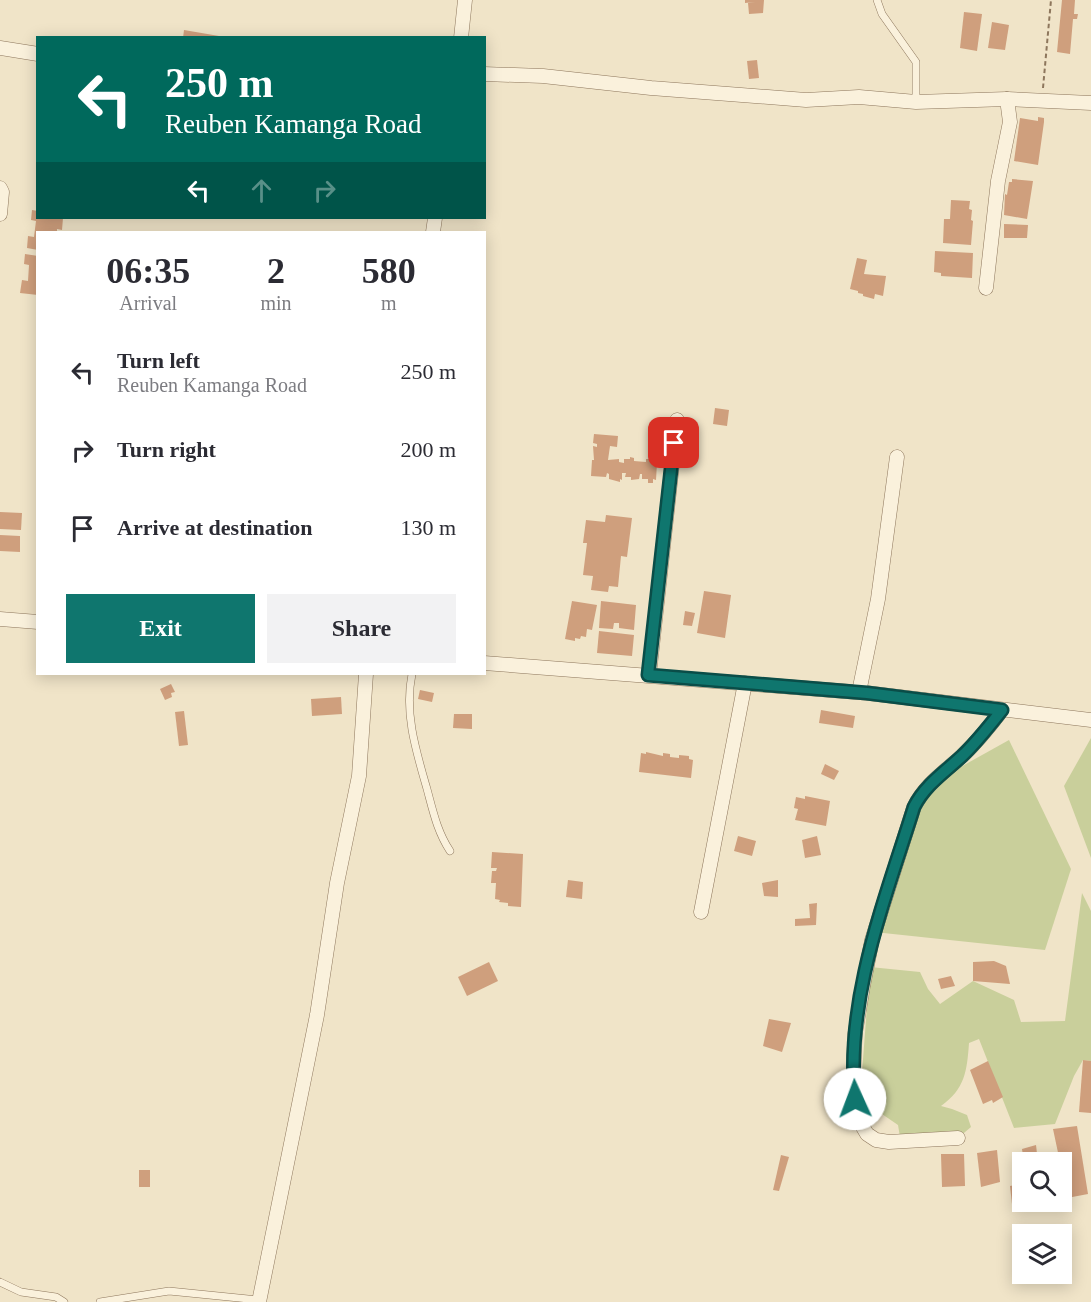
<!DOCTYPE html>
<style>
:root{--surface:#fff;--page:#f2f2f3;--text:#2b2b33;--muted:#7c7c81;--accent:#0f766e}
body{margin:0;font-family:Georgia,serif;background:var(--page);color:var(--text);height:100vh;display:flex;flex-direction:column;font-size:22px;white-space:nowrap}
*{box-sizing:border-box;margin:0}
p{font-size:20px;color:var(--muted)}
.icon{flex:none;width:33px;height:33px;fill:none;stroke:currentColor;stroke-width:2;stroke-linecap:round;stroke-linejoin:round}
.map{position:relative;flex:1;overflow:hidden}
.drawer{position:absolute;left:36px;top:231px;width:450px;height:444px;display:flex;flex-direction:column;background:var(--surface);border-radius:0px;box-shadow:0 3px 15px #0003}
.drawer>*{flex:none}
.hud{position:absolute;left:36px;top:36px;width:450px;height:183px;border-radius:0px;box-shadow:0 3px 15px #0003;background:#00695c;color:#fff;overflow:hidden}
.tools{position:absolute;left:1012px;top:1152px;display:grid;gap:12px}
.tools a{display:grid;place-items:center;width:60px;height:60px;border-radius:0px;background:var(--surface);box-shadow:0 3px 15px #0003;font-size:30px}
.pin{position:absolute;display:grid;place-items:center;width:51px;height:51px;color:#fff;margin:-26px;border-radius:12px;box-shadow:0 3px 9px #0006}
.me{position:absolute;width:66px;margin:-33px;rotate:358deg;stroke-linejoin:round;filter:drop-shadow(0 0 4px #0008)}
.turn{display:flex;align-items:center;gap:21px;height:126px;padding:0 30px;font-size:27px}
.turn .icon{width:78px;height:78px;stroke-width:2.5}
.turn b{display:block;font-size:42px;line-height:51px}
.lanes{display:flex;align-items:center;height:57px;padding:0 30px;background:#0003;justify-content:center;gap:30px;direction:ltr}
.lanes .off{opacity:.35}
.eta{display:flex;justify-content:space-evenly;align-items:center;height:102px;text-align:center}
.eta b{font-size:36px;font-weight:700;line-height:42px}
.button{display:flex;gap:12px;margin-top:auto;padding:12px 30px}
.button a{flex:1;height:69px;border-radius:0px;background:var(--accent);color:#fff;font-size:24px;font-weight:700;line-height:69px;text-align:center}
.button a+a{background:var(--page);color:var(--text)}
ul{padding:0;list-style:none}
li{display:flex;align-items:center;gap:18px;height:78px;padding:0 30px}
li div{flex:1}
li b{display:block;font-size:22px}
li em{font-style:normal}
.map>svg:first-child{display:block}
</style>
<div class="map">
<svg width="1091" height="1302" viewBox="0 0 1091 1302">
<rect width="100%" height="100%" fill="#f0e4c8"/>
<g fill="#c9cf9b">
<path d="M1091,738V858L1064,786Z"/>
<path d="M1009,740L1071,869L1045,950L874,932L921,799L948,774Z"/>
<path d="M1082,893L1091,911V1061L1083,1060L1074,1076L1055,1124L1014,1128L979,1039L969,1043C967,1071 965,1089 941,1106L952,1109L967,1115L971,1127L958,1138L900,1137L898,1125L860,1099L870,967L920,972L928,989L940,1004L973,981L1014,1000L1021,1022L1065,1021Z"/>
</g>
<g fill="#cf9f7d">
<path d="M745,0H764L763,13L749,14L748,3L755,2L745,3Z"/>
<path d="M1062,0H1075L1074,14H1078L1077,19H1073L1070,54L1057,52Z"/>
<path d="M964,12L982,14L977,51L960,48Z"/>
<path d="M992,22L1009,25L1005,50L988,48Z"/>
<path d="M184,30L219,36V38H183Z"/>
<path d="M757,60L759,78L749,79L747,61Z"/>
<path d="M1038,117L1044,118V122L1038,165L1014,161L1020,118L1038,121Z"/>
<path d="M1012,179L1033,181L1027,219L1004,215L1005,194L1007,195L1009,182H1012Z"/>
<path d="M951,200L970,201L969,209L972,210L971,220L973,221L971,245L943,243L944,219H950Z"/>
<path d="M32,210L38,211V218H63L62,230L57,229V232H38V250L27,248L28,236L34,237L36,221L31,220Z"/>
<path d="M1004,224L1028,225L1027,238H1004Z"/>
<path d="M935,251L973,253L972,278L941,276V273L934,272Z"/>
<path d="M25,254L38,256V295L20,293L22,280L28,281L29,265L24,264Z"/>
<path d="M857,258L867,260L864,274L886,276L883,296L875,294L874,299L863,296V294L858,293V291L850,289Z"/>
<path d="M715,408L729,410L727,426L713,424Z"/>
<path d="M649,432L666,433V437L648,438Z"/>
<path d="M594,434L618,436L617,447L610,446L608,460L619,459V462L624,463V459H630V457L634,458V461L646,462V459H651V462L657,463L656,480L653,479V483H648V479H642V474H640L639,479L631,480V477H625L626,473H622V480L620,479V482L609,479V474L607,473L606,477L591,476L592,460H594L593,446L597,447V444L593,443Z"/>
<path d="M0,512L22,513L21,530L0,529Z"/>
<path d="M606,515L632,518L627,557L621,556L618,587L609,586L608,592L591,590L593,576L583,575L587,543H583L586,520L605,522Z"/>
<path d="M0,535L20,536V552L0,551Z"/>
<path d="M704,591L731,595L725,638L697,633Z"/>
<path d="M572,601L597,605L592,630L587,629L586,637L581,636L580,639L575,638V641L565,639Z"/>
<path d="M601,601L636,605L634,630L619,628V623H614L613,629L599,628Z"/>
<path d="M685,611L695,613L692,626L683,625Z"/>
<path d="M599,631L634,635L632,656L597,653Z"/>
<path d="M171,684L175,692L171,693L172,697L165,700L160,689Z"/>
<path d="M420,690L434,693L432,702L418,699Z"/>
<path d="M341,697L342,714L312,716L311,699Z"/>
<path d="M821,710L855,716L853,728L819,723Z"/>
<path d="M184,711L188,745L179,746L175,712Z"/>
<path d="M454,714H472V729L453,728Z"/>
<path d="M646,752L663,756V753L670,754V757L679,758V755L689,756V759L693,760L691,778L639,772L641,753L646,754Z"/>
<path d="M825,764L839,771L834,780L821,774Z"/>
<path d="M805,796L830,801L826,826L795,820L798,809L794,808L796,797L805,799Z"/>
<path d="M738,836L756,841L752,856L734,851Z"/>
<path d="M817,836L821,855L805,858L802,840Z"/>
<path d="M492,852L523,854L521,907L508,906V903L499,902L500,900L495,899L496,883H491L492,871H496L497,868H491Z"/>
<path d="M568,880L583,882L582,899L566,897Z"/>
<path d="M778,880V897L764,896L762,883Z"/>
<path d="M817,903L816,925L795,926V919L810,918L809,904Z"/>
<path d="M994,961L1006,966L1010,984L973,981V962Z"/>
<path d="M489,962L498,981L467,996L458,977Z"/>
<path d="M951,976L955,986L941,989L938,979Z"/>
<path d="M769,1019L791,1023L782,1052L763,1046Z"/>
<path d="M1083,1060L1091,1061V1113L1079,1112Z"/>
<path d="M988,1061L1003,1097L993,1103L992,1100L983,1104L970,1070Z"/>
<path d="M1077,1126L1088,1194L1067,1198L1062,1162H1060L1053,1129Z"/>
<path d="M1036,1145L1038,1162H1024L1022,1149Z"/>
<path d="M997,1150L1000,1182L981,1187L977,1153Z"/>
<path d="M941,1154H964L965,1186L942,1187Z"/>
<path d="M781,1155L789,1157L779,1191L773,1190Z"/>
<rect x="139" y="1170" width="11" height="17"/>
<path d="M1021,1184L1023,1199L1012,1204L1010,1186Z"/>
</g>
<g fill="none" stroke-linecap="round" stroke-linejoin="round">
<g stroke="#8d765c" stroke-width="8">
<g id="lane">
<path d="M877,0L882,14L916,62V102"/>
<path d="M412,674C404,713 416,751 427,789C433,811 437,831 450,851"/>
<path d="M0,1282L21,1292L56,1297L64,1302"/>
<path d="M100,1302L169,1291L259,1300"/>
</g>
</g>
<g stroke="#8d765c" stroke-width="15">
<g id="street">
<path d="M461,38L465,0"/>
<path d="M0,48L38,54"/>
<path d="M484,74L543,76L651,88L806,100L859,97L916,102L1007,99L1091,103"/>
<path d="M0,188L2,192L0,214"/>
<path d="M433,232L435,218"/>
<path d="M986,288L998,181L1010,122L1007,99"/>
<path d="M0,619L38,622"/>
<path d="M484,663L867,693L1091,720"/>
<path d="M649,675L677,420"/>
<path d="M859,692L878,599L897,457"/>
<path d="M701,912L745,683"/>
<path d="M958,1138L889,1142L876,1140L867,1134L857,1117L853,1080L855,1034L863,986L872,940L914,807C925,785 944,772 962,756C977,742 990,726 1002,710"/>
<path d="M259,1302L317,1015L337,883L359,776L366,674"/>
</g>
</g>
<path stroke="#8d765c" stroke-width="2" stroke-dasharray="4.5 3" stroke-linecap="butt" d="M1043,88L1051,0"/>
<use href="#lane" stroke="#faf1dc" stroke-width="7"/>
<use href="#street" stroke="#faf1dc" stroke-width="14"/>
</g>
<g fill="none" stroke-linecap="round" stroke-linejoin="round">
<g stroke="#0a4d48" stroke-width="15">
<path id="route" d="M674,443L648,675L867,693L1002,710C989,726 977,742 962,756C945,772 925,785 914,807C885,900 845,999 855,1099"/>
</g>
<use href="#route" stroke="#0f766e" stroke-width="10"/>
</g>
</svg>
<div class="tools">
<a><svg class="icon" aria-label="search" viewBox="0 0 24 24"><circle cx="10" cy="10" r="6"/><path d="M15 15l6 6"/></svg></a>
<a><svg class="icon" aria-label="layers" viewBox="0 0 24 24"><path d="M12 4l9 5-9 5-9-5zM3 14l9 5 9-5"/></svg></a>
</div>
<div class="pin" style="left:674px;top:443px;background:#d93025"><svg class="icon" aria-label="arrive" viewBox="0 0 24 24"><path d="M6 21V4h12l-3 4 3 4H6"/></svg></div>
<svg class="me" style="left:855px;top:1099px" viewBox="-20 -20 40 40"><circle r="19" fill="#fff"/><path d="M0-13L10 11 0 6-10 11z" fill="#0f766e"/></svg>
<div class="hud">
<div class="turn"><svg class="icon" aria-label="left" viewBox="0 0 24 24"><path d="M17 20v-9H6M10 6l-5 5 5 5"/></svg><div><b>250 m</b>Reuben Kamanga Road</div></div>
<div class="lanes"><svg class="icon" aria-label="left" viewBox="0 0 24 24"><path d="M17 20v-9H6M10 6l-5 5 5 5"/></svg><svg class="icon off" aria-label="ahead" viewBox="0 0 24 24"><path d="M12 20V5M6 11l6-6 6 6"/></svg><svg class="icon off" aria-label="right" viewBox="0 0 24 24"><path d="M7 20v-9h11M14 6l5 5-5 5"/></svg></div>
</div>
<section class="drawer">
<div class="eta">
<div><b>06:35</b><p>Arrival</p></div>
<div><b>2</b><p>min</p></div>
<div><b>580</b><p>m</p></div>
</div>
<ul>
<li><svg class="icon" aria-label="left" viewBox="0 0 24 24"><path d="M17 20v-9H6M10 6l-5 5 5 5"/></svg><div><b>Turn left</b><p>Reuben Kamanga Road</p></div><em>250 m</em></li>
<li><svg class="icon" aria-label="right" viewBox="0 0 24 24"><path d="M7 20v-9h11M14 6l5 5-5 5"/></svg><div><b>Turn right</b></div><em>200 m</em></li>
<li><svg class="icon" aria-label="arrive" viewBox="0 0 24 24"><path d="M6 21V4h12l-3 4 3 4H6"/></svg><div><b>Arrive at destination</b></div><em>130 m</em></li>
</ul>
<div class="button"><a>Exit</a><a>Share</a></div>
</section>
</div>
